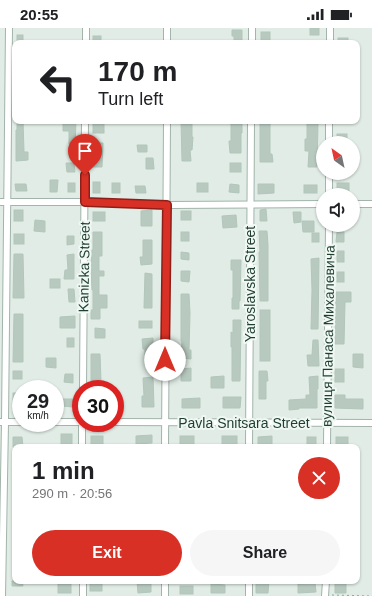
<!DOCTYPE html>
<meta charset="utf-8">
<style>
:root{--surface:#fff;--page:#f6f6f6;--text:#202124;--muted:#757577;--accent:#d93025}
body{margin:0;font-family:Helvetica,sans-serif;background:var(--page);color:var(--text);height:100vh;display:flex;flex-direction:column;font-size:15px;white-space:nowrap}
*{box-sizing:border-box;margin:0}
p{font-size:13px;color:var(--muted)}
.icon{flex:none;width:22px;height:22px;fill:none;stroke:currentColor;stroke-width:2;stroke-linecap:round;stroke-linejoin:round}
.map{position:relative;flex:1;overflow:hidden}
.panel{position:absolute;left:12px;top:416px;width:348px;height:140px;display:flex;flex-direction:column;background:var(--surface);border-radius:8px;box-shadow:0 1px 3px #0004}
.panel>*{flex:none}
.banner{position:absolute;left:12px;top:12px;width:348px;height:84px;border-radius:8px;box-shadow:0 1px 3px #0004;background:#fff;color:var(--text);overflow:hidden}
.needle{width:26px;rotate:327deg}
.buttons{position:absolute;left:316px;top:108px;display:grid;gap:8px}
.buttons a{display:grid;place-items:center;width:44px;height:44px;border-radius:50%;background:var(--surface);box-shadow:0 1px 3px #0004;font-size:20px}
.speed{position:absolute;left:12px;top:352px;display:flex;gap:8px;font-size:20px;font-weight:700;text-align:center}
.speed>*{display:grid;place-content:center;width:52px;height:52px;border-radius:50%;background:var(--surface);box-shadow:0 1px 3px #0004;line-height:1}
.speed small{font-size:10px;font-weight:400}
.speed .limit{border:6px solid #d22;background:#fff;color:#111}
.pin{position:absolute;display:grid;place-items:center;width:34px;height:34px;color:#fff;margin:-41px -17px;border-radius:50% 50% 50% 0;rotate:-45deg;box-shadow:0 0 4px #0007}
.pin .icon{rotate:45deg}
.me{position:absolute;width:44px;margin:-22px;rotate:0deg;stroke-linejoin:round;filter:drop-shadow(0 0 3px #0008)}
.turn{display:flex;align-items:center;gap:14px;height:84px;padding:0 20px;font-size:18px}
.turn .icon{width:52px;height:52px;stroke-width:2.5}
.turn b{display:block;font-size:28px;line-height:34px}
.round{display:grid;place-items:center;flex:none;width:42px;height:42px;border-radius:21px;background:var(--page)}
.headline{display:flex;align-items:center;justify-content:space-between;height:68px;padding:0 20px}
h1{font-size:24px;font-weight:700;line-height:30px}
.primary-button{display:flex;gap:8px;margin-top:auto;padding:8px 20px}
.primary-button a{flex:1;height:46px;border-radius:24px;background:var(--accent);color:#fff;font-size:16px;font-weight:700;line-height:46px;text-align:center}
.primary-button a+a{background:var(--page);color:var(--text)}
.status{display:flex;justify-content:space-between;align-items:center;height:28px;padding:0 20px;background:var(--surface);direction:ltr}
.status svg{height:11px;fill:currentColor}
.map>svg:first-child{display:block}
</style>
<div class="status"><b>20:55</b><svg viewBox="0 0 49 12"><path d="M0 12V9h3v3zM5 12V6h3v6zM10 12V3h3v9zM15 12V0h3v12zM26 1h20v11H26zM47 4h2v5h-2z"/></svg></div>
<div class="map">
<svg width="372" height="568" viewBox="0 0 372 568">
<rect width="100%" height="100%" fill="#e0ece5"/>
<g fill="#b8cac0" stroke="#b2c6bb">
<rect x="310" y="0" width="9" height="7"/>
<path d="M232,2H242V15H234V8H232Z"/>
<rect x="261" y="4" width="9" height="11"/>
<rect x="17" y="7" width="6" height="8"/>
<rect x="93" y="8" width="8" height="7"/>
<rect x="338" y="10" width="10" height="5"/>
<path d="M17,93H23L24,124H28V132L16,133V102H17Z"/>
<rect x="93" y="93" width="11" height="12"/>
<path d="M181,93H192V109H193L192,122H190L191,133H182Z"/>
<path d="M231,93H242V105H241V125H230L229,113H231Z"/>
<path d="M63,94H76L75,116H69V103H63Z"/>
<path d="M260,94H270V126H272L273,134H260Z"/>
<path d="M307,94H318L317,139H308L309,123H305V111H307Z"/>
<rect x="337" y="106" width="10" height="9"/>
<path d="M94,115H103L102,139H92V126H94Z"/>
<path d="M137,117H147V124H138Z"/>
<path d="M146,130H153L154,141H146Z"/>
<path d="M66,135H74L75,144H67Z"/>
<rect x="230" y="135" width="11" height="9"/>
<path d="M50,152H58L57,164H50Z"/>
<rect x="93" y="154" width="7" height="11"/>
<rect x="68" y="155" width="7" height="9"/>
<rect x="112" y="155" width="8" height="10"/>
<rect x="197" y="155" width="11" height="9"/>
<rect x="337" y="155" width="12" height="9"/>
<path d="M15,156H26L27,163H16Z"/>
<path d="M230,156L239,157V165L229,164Z"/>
<path d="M258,156H274V165L258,166Z"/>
<rect x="304" y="157" width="13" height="8"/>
<path d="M135,158H145L146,165H136Z"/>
<path d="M266,181L267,193H260V182Z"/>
<rect x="14" y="182" width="9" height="11"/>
<path d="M152,182V198H141V183Z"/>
<rect x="181" y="183" width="10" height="9"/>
<rect x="93" y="184" width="12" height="9"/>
<path d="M293,184H301V194L294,195Z"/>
<path d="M236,187L237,199L223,200L222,188Z"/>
<path d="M35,192L45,193V204L34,203Z"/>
<path d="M302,193H314V204H303Z"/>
<path d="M259,203H267L268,217V273H260L259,224H260Z"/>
<path d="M93,204H102V228H99V243H104V248H99V267H107V280H100V291H91V282H93V262H92L91,239L92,222H93Z"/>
<rect x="181" y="204" width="8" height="9"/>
<path d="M337,204H344V214H336Z"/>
<rect x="312" y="205" width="7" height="9"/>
<rect x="14" y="206" width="10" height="10"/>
<path d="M67,208H74V216L67,217Z"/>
<path d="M143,212H152V236L141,237L140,229H143Z"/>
<rect x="337" y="223" width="7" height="11"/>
<path d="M181,224L189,225V232L181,231Z"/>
<path d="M14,226H23L24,270H13Z"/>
<path d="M74,226V251H64L65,242H68L67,227Z"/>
<path d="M319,230L318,301H311L312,262L311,231Z"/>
<path d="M231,232H241L240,273H239V281H232V270H233V242H231Z"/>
<path d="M181,243H190L189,254L181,253Z"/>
<rect x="337" y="244" width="7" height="10"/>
<path d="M145,245L152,246V280H144Z"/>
<rect x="50" y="251" width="10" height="9"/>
<path d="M68,261H74L75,274H69Z"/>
<path d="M336,264H351V274H345L344,316H335Z"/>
<path d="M181,266H189L190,285L189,322H191V331L181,330L182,313H181Z"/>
<rect x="260" y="282" width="10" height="51"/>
<path d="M14,286H23V334H13Z"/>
<path d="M75,288V300H60V289Z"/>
<path d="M233,292H241L240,353H232V319H231V304L233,305Z"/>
<rect x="139" y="293" width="13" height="7"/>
<path d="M95,300L105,301V310H95Z"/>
<rect x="67" y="310" width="7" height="9"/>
<path d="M153,310V336L145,337V321H143L142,311Z"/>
<path d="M313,312H318L319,338H308L307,327H312Z"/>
<path d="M91,326H100L101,354H91Z"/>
<path d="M353,326H363V340L353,339Z"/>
<path d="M46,330H56V340L46,339Z"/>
<path d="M191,340V353H181V341Z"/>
<rect x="335" y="341" width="9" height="13"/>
<rect x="13" y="343" width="9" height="8"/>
<path d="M259,343H267L268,353H266V371H259Z"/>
<path d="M65,346H73V355L64,354Z"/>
<path d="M224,348V360H211V349Z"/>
<path d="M318,348V361H317V380H299V381L289,382V372L306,371V367H310L309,349Z"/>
<path d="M153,349L154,379H142V368H144L143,350Z"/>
<rect x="13" y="365" width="8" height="13"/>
<path d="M335,367H345V371H363V381L335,380Z"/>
<path d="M223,369H241L240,380H223Z"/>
<path d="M200,370V380H182V371Z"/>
<path d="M62,371H73V379L62,378Z"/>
<rect x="61" y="406" width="11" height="11"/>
<path d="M152,407V415L136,416V408Z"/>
<rect x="91" y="408" width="12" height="11"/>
<rect x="180" y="408" width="14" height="11"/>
<rect x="222" y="408" width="15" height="9"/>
<path d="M272,408V418H258V409Z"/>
<path d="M13,409H22L23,419H13Z"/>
<rect x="307" y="409" width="9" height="10"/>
<rect x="336" y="409" width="12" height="10"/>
<path d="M12,553H22L23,558H12Z"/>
<rect x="90" y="553" width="12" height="10"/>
<path d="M137,553H151V564L138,565Z"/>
<path d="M256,553H269L268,565H256Z"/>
<path d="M346,554V565H335V555Z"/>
<path d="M315,555L316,564L298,565V556Z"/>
<rect x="58" y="556" width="13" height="9"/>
<path d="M211,556L225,557V565H211Z"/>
<rect x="180" y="558" width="13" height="8"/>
</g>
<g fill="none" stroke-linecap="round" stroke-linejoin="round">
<g stroke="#a2b4ab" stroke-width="8">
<g id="street">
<path d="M167,0V15"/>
<path d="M86,15V0"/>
<path d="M252,15V0"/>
<path d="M330,15V0"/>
<path d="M329,115V93"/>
<path d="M329,167V145"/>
<path d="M0,174H85L167,177L323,176"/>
<path d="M353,176H372"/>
<path d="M83,361L85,93"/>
<path d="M0,394H21"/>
<path d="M55,394H81"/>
<path d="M115,394L372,395"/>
<path d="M82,395V419"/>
<path d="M165,419L167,93"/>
<path d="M249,419L251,93"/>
<path d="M327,419L329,197"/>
<path d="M83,553V568"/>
<path d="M165,553V568"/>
<path d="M2,568L5,394L9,0"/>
<path d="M249,568V553"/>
<path d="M325,568L326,553"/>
</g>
</g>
<path stroke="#7eb29b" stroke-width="1" stroke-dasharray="2 3" stroke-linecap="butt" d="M332,567L372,568"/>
<use href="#street" stroke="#fff" stroke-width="6"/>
</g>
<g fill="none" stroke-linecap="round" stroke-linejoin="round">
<g stroke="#8d1f18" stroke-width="10">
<path id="route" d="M85,147V174L167,177L165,332"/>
</g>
<use href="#route" stroke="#d93025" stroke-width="7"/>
</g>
<g text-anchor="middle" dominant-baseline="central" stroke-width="4" stroke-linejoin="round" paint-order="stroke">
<g font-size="14" fill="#1f3d31" stroke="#f0f8f3">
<text transform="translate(84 239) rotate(-89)">Kanizka Street</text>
<text transform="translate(250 256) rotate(-90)">Yaroslavska Street</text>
<text transform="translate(328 308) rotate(-89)">вулиця Панаса Михалевича</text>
<text x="244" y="395">Pavla Snitsara Street</text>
</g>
</g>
</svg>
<div class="buttons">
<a><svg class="needle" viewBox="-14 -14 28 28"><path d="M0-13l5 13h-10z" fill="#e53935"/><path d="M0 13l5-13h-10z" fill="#757577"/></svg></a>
<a><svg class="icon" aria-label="sound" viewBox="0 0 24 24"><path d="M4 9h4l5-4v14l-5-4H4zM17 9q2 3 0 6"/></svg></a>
</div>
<div class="speed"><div>29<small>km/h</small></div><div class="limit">30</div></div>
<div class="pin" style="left:85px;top:147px;background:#d93025"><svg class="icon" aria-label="arrive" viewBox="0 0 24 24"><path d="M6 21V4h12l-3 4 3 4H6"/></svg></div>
<svg class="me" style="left:165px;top:332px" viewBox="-20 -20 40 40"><circle r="19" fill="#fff"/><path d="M0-13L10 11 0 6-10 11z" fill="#d93025"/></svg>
<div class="banner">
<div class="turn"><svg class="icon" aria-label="left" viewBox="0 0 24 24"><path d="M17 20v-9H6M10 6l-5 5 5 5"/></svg><div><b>170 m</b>Turn left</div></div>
</div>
<section class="panel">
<div class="headline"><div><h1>1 min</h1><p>290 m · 20:56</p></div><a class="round" style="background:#d93025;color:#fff"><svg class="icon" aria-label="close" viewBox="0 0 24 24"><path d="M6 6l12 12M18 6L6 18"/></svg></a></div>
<div class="primary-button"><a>Exit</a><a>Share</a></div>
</section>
</div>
